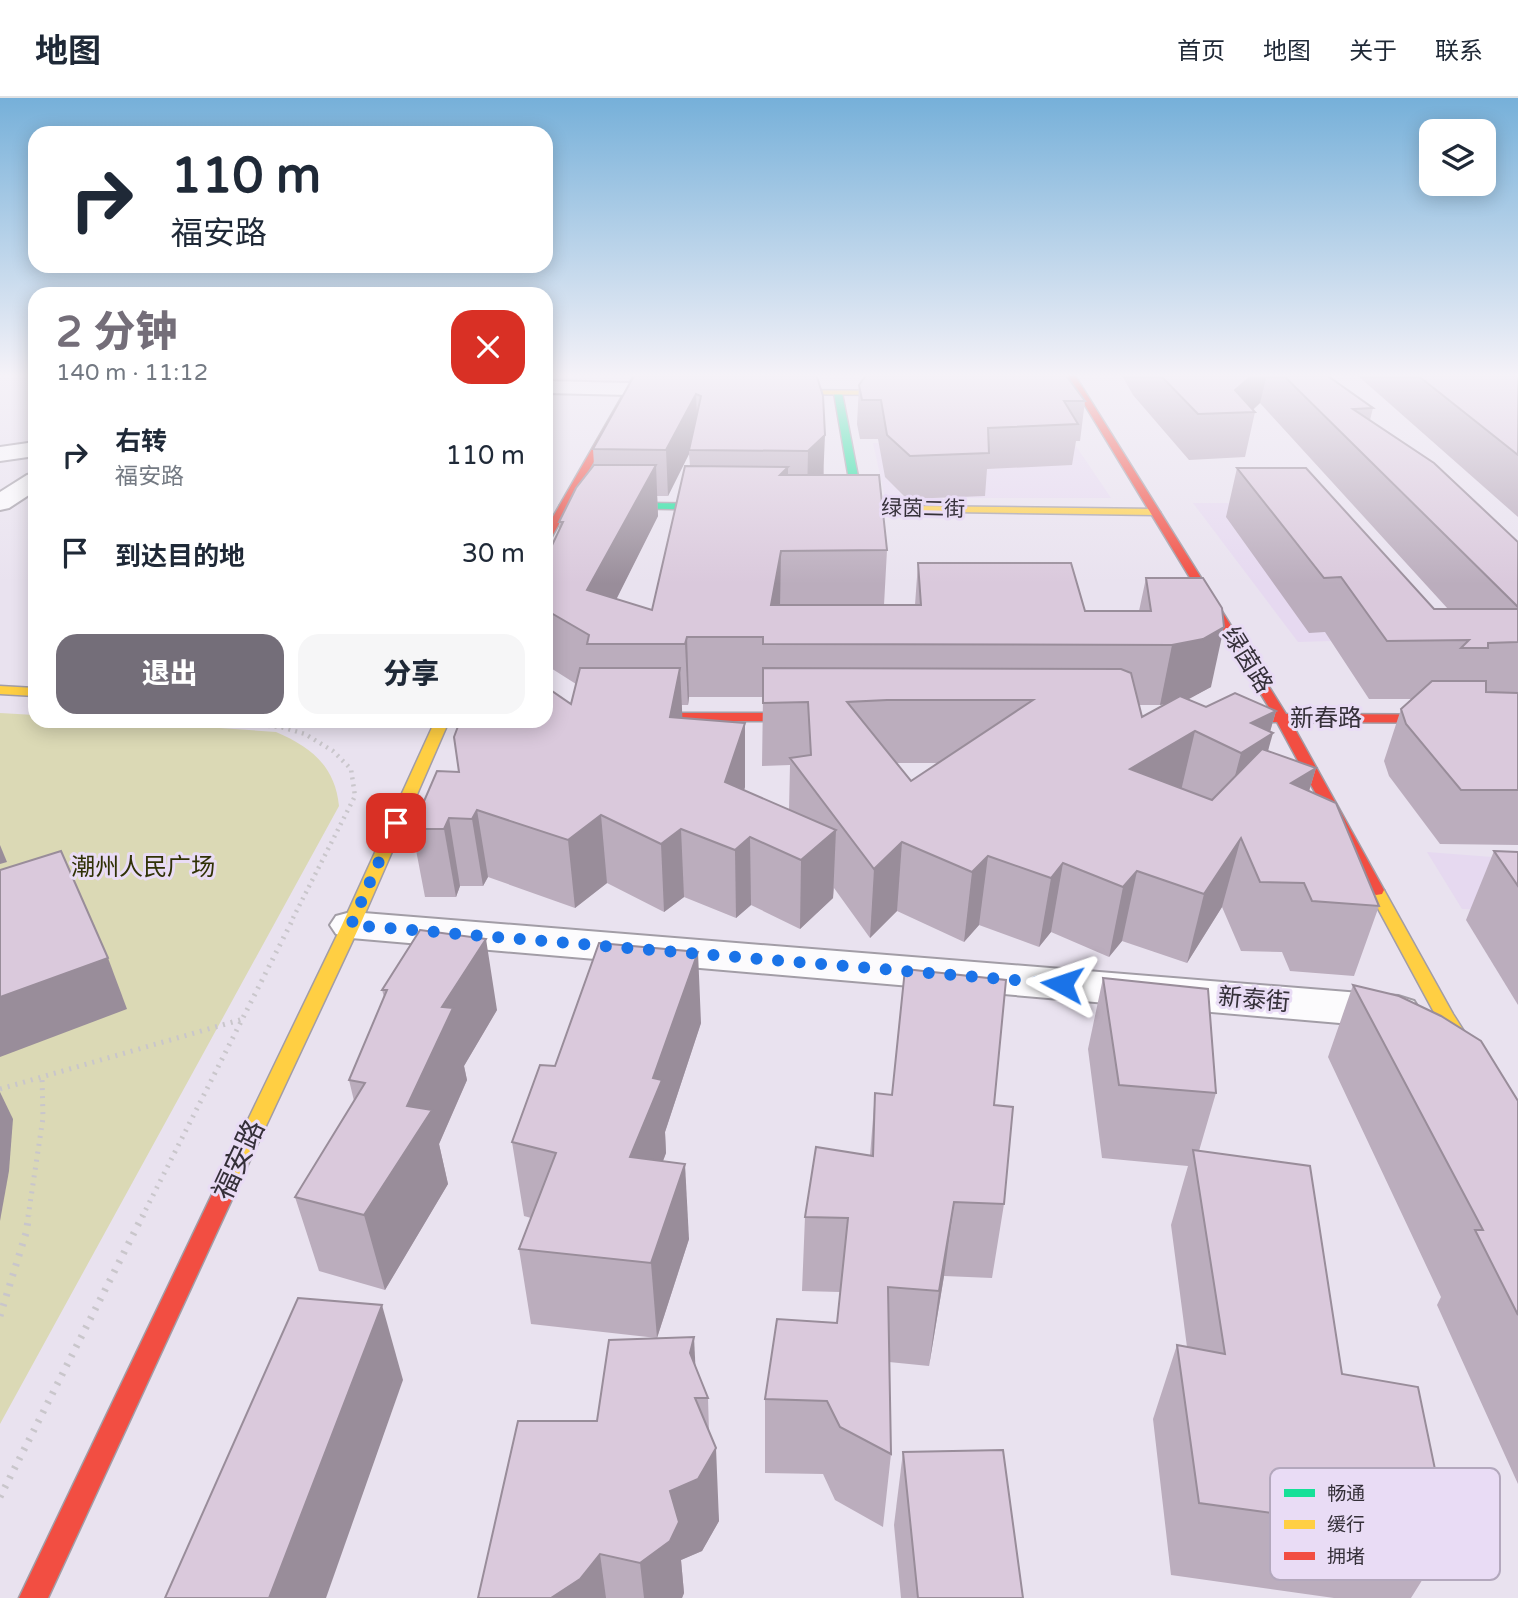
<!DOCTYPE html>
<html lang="zh">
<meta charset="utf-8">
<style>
:root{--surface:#fff;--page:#f6f6f7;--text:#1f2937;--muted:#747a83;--line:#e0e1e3;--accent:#746e79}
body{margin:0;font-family:"Varela Round","Noto Sans SC",sans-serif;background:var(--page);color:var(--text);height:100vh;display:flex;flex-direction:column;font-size:26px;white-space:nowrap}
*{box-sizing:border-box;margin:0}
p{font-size:23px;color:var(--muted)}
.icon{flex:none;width:38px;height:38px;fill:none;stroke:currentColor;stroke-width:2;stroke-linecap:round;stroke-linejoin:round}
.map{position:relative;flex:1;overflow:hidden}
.sheet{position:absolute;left:28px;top:189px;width:525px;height:441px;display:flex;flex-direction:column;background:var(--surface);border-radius:21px;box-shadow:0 4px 18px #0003}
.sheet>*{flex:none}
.banner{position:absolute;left:28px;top:28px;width:525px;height:147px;border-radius:21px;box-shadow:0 4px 18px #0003;background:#fff;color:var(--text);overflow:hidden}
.controls{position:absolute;left:1419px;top:21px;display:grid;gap:14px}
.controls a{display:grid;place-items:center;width:77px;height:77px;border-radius:14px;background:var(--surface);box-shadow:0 4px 18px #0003;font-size:35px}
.pin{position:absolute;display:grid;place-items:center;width:60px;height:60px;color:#fff;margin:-30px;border-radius:14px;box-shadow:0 4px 10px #0006}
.me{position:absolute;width:77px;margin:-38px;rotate:275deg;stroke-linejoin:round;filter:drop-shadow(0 0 5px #0008)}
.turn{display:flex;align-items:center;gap:24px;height:147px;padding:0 28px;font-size:32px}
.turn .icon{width:91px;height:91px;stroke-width:2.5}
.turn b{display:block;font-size:49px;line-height:60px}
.round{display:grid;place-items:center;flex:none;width:74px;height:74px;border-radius:21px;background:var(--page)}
.summary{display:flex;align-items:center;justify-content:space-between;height:119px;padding:0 28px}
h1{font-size:42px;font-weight:800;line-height:52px;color:var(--accent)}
.button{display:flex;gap:14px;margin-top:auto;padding:14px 28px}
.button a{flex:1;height:80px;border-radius:21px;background:var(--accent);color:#fff;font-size:28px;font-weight:800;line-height:80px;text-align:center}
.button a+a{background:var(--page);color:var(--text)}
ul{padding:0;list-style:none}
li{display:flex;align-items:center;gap:21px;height:98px;padding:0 28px}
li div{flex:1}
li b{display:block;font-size:26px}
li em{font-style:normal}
header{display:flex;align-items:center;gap:42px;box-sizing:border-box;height:98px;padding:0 35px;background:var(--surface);border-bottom:2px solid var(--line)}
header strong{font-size:33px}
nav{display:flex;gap:38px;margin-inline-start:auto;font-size:24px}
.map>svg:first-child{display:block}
</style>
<header>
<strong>地图</strong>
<nav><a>首页</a><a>地图</a><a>关于</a><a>联系</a></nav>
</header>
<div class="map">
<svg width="1518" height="1500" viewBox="0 0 1518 1500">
<rect width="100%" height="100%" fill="#e9e2ef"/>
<g fill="#e6d9f0">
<path d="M873,345H1074L1111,400H885Z"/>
<path d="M1193,405H1308L1430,540L1298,544Z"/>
<path d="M1427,754L1518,761L1510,813L1462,811Z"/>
</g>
<path fill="#dbd9b5" d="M0,615L35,617V623H117L276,634C311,649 335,668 339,708L0,1326Z"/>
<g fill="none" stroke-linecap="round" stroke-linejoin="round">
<g stroke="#a29da6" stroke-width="4">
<g id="street">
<path d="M546,283L629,285L636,287L639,291L636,295L629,297L546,295Z"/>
<path d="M35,344V358L0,363V349Z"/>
<path d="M35,375V393L9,410L0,412V394L27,377Z"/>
<path d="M351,814L1398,898L1414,903L1421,914L1414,925L1398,930L351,840L336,836L330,827L336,818Z"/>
</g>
</g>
<g stroke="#a29da6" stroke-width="3">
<g id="fast">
<path d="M838,293L842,295L864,410L859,413L854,410L834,295Z"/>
<path d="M565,404L727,406L732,409L727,412L561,409L560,407Z"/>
</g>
</g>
<g stroke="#a29da6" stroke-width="3">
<g id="slow">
<path d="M771,292L911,293L915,295L911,297L768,296L767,294Z"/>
<path d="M829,407L1155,411L1160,414L1155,417L825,412V408Z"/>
<path d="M0,588L35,590V598L0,596Z"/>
<path d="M435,623H449L360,827L236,1092L228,1094L220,1092L217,1086L342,827Z"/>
<path d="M1376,787L1384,792L1453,916L1518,1018V1043L1511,1041L1436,918L1368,792Z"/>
</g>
</g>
<g stroke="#a29da6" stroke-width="3">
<g id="jam">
<path d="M635,276H643L551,440L546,443V431Z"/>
<path d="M1066,276H1074L1286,616L1518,617V625L1291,624L1384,792L1382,796L1376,797L1368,792L1277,624H1223L1216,620L1223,616H1273Z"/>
<path d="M546,615H816L823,619L816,623H546Z"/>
<path d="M228,1078L236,1080L239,1086L48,1500H19L217,1086L220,1080Z"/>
</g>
</g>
<path stroke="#c9c6cb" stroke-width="4.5" stroke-dasharray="2 5" stroke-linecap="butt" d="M219,623L281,629L305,636L333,653L351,671L355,698L292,822"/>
<g stroke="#c9c6cb" stroke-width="5" stroke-dasharray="2 6" stroke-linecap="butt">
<path d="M0,991L243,921"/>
<path d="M28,1119L43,1020L42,979"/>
<path d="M142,1119L293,821"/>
</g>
<g stroke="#c9c6cb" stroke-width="7" stroke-dasharray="2.5 8" stroke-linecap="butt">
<path d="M0,1218L26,1135L29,1117"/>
<path d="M0,1399L143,1117"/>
</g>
<use href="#street" fill="#fcfbfd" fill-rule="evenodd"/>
<use href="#fast" fill="#16e098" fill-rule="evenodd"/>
<use href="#slow" fill="#ffcf43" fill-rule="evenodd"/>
<use href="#jam" fill="#f24e42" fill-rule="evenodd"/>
</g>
<g fill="#bbadbd" fill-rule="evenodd">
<path d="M635,276H816L824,377L887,452L884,507H915L918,465L1085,513H1139L1146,480L1211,589L1188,601L1206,609L1276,613L1270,634L1268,654L1316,670L1309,693L1379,808L1354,878L1290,873L1282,854L1241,853L1222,809L1187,865L1122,843L1109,859L1051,834L1039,849L979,827L964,844L897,813L870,840L834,790L833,800L800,831L751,807L736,820L684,799L664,814L607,785L575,810L488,779L483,788H460L456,799H425L412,731L459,674L571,606L576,586L546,567V460L559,432V424L594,367L593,351ZM689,356L690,368L652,512L616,501L658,418L657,398H668ZM689,599H763L762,668L790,667L789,712L744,692L745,689V625L682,620V607H688ZM1166,606L1142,619L1139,607H1160ZM897,665H938L911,683Z"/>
<path d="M1121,276H1325L1373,310L1370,322L1518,444V747L1440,746L1389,678L1384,663L1401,611L1413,601H1369L1325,534L1309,535L1226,419L1237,370L1434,511H1448L1260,305L1253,312L1255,314L1245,359L1189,362L1133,297Z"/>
<path d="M1356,276H1518V419Z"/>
<path d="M859,287L1085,303L1080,343H1076L1072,367L987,371L985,398L907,401L885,379L878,341H860L857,326Z"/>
<path d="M1494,753L1518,754V907L1466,822Z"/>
<path d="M1103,880L1216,995L1199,1053L1449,1439L1411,1500H1334L1171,1477L1153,1321L1177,1247L1187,1249L1171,1127L1188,1068L1102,1060L1088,951Z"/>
<path d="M1353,887L1518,1003V1386L1437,1207L1441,1199L1328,959Z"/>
<path d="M382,892L497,912L464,968L467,982L439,1046L448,1086L385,1192L319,1173L295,1099L354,1003L349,982L384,899Z"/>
<path d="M701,925L665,1034L666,1055L663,1063L689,1141L657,1240L531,1226L519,1151L531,1120L524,1118L512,1044L555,968Z"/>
<path d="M875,995L994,1007L1004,1106L992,1180L944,1178L929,1268L889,1264L891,1356L883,1429L835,1402L823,1376L765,1375V1301L837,1225L840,1194L802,1193L805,1119L870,1058Z"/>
<path d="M695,1268L708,1300L709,1334L719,1423L702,1453L681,1462L684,1495L682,1500H478L597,1323Z"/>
<path d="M903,1354L1023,1500H901L894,1427Z"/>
</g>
<g fill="#998d9a">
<path d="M1254,276H1267L1260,305L1250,314L1235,292Z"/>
<path d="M696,296L698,339L689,352V356L668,398L666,352Z"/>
<path d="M825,337L823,383L807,400L808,353Z"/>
<path d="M656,367L658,418L594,546L587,492Z"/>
<path d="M788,369V419L780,377Z"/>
<path d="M781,453L780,509L771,507Z"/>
<path d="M1224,529L1211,589L1189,601L1160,607L1172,547Z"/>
<path d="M687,539L689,599L688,607L685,546Z"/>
<path d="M680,570L683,632L670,619Z"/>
<path d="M1276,613L1269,637L1273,635L1255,699L1224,720L1241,655L1251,625Z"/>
<path d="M745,625V689L726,750L725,684Z"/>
<path d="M1195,633L1180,697L1130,671Z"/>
<path d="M1316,670L1296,736L1291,685Z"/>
<path d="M477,712L488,779L483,788L472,721Z"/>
<path d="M601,717L607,785L575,810L568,742Z"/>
<path d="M449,720L460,788L456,799L444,731Z"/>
<path d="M681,731L684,799L664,814L661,746Z"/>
<path d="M836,732L833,800L800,831L801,762Z"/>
<path d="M750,739L751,807L736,820L735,752Z"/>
<path d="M1241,740L1222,809L1187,865L1204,796Z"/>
<path d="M902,744L897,813L870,840L874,771Z"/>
<path d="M0,747L7,764L0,766Z"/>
<path d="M988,758L979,827L964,844L972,774Z"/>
<path d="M1063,765L1051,834L1039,849L1051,780Z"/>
<path d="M1137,773L1122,843L1109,859L1123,789Z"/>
<path d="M486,841L497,912L464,968L467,982L439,1046L448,1086L385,1192L364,1117L407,1008L442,909Z"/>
<path d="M698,854L701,925L665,1034L666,1055L636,1133L630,1059L653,980Z"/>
<path d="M108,860L127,911L0,959V899Z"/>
<path d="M0,994L13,1021L9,1073L0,1123Z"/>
<path d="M685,1066L689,1141L657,1240L651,1165Z"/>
<path d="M954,1104L944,1178L929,1268L939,1193Z"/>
<path d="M382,1207L403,1282L326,1500H269Z"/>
<path d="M694,1239L697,1300L690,1255Z"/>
<path d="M716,1350L719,1423L702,1453L681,1462L684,1495L682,1500H644L640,1465L670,1393Z"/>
<path d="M600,1456L606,1500H551Z"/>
</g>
<g fill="#dac9dc" stroke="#998d9a" stroke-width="2" fill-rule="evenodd">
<path d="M635,276H816L823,298L825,337L808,353L689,352L701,298L696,296L666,352L593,351Z"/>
<path d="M867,276H1065L1085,303H1064L1078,326L988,330L989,355L910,358L887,337L881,302H862L859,287Z"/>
<path d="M1159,276H1254L1235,292L1255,314L1198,316Z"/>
<path d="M1282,276H1325L1373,310L1353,311L1434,365L1518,444V509Z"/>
<path d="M1416,276H1518V357Z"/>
<path d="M594,367H656L587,492L652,512L685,368L788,369L780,377H879L887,452L781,453L771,507H921L918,465H1071L1085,513H1151L1146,480H1203L1222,510L1224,529L1203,541L1172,547L763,546V539H687L685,546H587L589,537L546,512V460L563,424H559L576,390Z"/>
<path d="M1237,370H1306L1434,511H1518V544L1488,545V550H1461L1469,542L1387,543L1341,479L1324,480Z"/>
<path d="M580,570H680L670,619L745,625L725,684L836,732L801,762L750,739L735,752L681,731L661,746L601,717L568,742L477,712L472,721L449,720L444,731H412L437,673L459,674L454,639L460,623H546V589L571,606Z"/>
<path d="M763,570L1121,571L1131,575L1142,619L1180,598L1206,609L1235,595L1276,613L1251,625L1273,635L1241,655L1195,633L1130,671L1212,702L1262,651L1316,670L1291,685L1336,705L1379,808L1312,803L1304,785L1260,784L1241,740L1204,796L1137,773L1123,789L1063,765L1051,780L988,758L972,774L902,744L874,771L790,660L811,657L808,604L763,605ZM887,602H1033L911,683L847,604Z"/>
<path d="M1432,583H1486V594L1518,595V692H1461L1406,626L1401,611Z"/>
<path d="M61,753L108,860L0,899V772Z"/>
<path d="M1494,753L1518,754V788Z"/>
<path d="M420,832L486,841L442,909L453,910L407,1008L432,1012L364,1117L295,1099L365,985L349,982L387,892H382Z"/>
<path d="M599,845L698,854L653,980L662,982L630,1059L685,1066L651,1165L519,1151L556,1055L512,1044L540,967L555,968Z"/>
<path d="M905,871L1006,882L994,1007L1013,1009L1004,1106L954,1104L939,1193L888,1189L891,1356L840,1329L827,1303L765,1301L777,1221L837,1225L848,1120L805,1119L816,1049L873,1058L875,995L892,997Z"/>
<path d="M1103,880L1208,891L1216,995L1119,987Z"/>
<path d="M1353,887L1399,898L1441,918L1481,943L1518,1003V1217L1475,1132H1483Z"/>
<path d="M1193,1052L1310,1068L1342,1276L1418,1289L1449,1439L1199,1405L1177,1247L1225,1256Z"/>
<path d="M298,1200L382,1207L269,1500H165Z"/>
<path d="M694,1239L690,1255L708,1300H695L716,1350L698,1381L670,1393L679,1424L670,1443L640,1465L600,1456L580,1481L551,1500H478L518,1323H597L609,1242Z"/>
<path d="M1003,1352L1023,1500H918L903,1354Z"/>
</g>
<linearGradient id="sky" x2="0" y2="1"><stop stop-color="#76b0d9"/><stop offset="0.57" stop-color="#f5f2f8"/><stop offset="1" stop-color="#f5f2f8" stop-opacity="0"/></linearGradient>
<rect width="1518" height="486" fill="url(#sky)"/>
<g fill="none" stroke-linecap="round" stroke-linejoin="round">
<path stroke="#1a73e8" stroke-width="12" stroke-dasharray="0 21.6" d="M396,725L351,827L1062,886"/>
</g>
<g text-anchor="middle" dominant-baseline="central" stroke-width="6" stroke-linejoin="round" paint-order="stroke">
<g font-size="21" fill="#353039" stroke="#e9dcf5">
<text transform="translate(923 411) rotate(1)">绿茵二街</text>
</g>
<g font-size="24" fill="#353039" stroke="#e9dcf5">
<text transform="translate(1247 562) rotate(58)">绿茵路</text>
<text x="1326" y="620">新春路</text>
<text transform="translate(1254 902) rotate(5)">新泰街</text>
</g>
<g font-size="24" fill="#303106" stroke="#e9dcf5">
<text x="143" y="769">潮州人民广场</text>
</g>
<g font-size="28" fill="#353039" stroke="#e9dcf5">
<text transform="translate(239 1062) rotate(-65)">福安路</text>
</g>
</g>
<rect x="1270" y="1370" width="230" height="112" rx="10" fill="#e9dcf5" stroke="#b3a8bd" stroke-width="2"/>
<rect x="1284" y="1391" width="31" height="8" fill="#16e098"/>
<rect x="1284" y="1422" width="31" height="9" fill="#ffcf43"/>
<rect x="1284" y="1454" width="31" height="8" fill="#f24e42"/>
<g font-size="19" fill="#353039">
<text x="1327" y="1402">畅通</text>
<text x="1327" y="1433">缓行</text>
<text x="1327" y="1465">拥堵</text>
</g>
</svg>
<div class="controls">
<a><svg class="icon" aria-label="layers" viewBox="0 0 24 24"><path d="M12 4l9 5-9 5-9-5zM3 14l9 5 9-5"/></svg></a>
</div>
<div class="pin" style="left:396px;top:725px;background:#d93025"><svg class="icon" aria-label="arrive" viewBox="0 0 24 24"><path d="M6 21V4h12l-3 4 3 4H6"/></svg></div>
<svg class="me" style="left:1062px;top:886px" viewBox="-20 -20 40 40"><path d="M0-17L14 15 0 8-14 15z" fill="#1a73e8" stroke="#fff" stroke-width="4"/></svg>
<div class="banner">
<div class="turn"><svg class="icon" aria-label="right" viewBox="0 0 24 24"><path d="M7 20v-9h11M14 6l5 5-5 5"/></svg><div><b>110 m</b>福安路</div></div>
</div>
<section class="sheet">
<div class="summary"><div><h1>2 分钟</h1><p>140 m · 11:12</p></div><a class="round" style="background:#d93025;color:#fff"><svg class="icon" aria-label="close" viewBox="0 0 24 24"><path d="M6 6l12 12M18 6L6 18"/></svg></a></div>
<ul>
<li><svg class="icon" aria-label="right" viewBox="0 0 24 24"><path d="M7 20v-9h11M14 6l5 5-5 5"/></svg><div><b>右转</b><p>福安路</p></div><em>110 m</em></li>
<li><svg class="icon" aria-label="arrive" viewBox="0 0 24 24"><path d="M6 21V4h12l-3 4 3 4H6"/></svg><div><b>到达目的地</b></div><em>30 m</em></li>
</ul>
<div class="button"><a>退出</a><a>分享</a></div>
</section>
</div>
